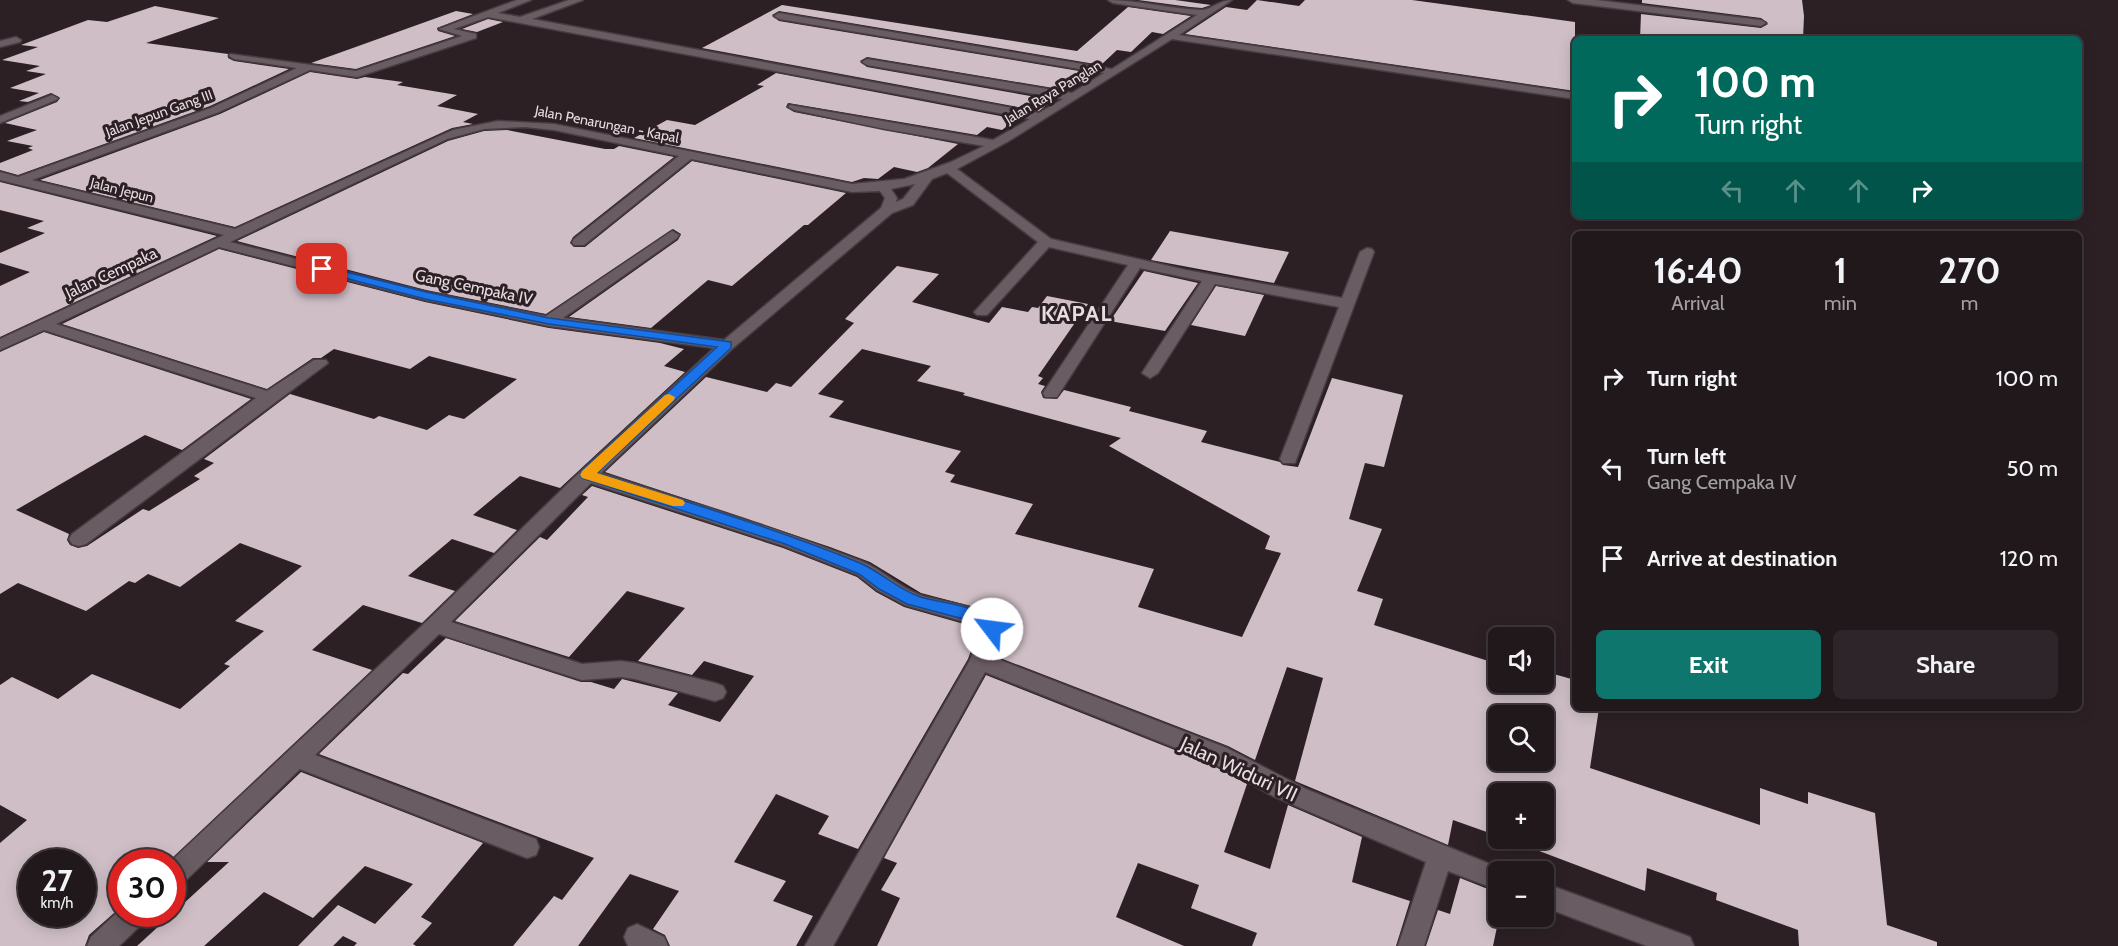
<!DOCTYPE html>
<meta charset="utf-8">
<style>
:root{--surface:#21181c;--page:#2d2529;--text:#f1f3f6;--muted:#a2a0a3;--line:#3e373b;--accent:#0f766e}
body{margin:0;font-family:Cabin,sans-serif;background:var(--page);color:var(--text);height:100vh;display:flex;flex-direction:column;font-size:22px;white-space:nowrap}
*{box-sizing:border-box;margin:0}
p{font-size:20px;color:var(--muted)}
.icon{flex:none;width:33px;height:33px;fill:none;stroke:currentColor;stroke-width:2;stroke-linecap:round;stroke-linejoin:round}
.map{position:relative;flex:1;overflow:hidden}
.sheet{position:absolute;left:1572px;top:231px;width:510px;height:480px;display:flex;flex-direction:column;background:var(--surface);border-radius:9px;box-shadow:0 3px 15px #0003,0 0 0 2px var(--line)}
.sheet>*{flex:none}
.top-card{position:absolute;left:1572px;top:36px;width:510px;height:183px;border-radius:9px;box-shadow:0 3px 15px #0003,0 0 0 2px var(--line);background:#00695c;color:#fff;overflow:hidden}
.fabs{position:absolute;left:1488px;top:627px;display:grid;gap:12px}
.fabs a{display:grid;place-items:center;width:66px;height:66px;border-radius:9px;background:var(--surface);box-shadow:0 3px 15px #0003,0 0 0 2px var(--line);font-size:30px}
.speed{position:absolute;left:18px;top:849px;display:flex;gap:12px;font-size:30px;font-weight:700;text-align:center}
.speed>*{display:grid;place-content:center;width:78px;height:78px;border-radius:50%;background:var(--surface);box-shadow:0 3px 15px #0003,0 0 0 2px var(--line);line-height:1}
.speed small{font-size:15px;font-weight:400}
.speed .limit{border:9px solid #d22;background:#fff;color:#111}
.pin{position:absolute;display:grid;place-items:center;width:51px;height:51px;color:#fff;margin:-26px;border-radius:12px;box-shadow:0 3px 9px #0006}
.me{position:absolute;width:66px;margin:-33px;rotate:300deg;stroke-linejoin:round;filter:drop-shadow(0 0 4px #0008)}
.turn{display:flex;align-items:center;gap:21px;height:126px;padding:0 24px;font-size:27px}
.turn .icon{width:78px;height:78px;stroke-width:2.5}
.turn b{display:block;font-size:42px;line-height:51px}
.lanes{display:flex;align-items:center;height:57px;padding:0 24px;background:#0003;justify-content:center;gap:30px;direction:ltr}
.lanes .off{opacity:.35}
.eta{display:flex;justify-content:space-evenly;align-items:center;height:102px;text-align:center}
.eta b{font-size:36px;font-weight:800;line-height:42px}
.action{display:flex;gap:12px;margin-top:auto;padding:12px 24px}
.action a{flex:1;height:69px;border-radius:9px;background:var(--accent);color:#fff;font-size:24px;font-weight:800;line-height:69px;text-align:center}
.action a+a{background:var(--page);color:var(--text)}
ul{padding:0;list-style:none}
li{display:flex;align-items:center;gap:18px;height:90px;padding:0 24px}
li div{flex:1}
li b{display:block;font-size:22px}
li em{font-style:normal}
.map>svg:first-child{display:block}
</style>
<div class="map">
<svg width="2118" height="946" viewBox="0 0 2118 946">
<rect width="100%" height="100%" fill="#2c2025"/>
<g fill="#cfbec6" fill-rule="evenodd">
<path d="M1138,0H1175L1211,5L1202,8L1190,7Z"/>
<path d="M1257,0L1299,6L1305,0H1412L1575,22V91L1185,34L1226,7L1247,10Z"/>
<path d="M1642,0H1802L1804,16L1803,39H1640L1641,14L1761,28L1768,24L1761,18L1642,3Z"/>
<path d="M782,5L1077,51L1128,7L1191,16L1163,34L1152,32L1131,52L1117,50L1101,65L779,11L772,15L779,21L1091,73L1078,84H1073L1065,90L867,57L860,61L867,67L1053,100L1039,111L702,48Z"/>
<path d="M155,6L219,18L146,43L228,54V58L234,61L289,69L210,106L18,175L0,170V163L33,150L28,148L33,146L7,141L37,130L5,123L57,102L60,98L51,93L28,102L19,101L39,93L10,88L46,74L26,71L40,66L2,60L38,47L21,45L88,20L107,22Z"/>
<path d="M456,11L473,14L437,28L438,31L455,36L356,69L311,63Z"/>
<path d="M488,19L503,22L477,32L462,29Z"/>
<path d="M310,72L357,79L365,77L403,82L397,85L457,95L437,106L478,114L463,122L473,124L452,128L235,227L40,180L220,114Z"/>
<path d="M776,73L1016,119L1002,130L987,127L977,135L788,103L786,107L794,112L958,144L928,168L917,172L894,167L878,179L864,178L852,182L634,138L667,120L695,125L764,86L757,85Z"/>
<path d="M507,130L605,149H614L619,146L674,157L573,237L570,243L574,247H585L692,161L846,193L808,225H804L732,286L708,280L651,328L569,317L678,240L681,234L673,229L546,314L426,290L237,241L448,141L484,131Z"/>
<path d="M0,182L217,236L0,337V286L30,272L0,263V253L45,233L27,228L44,221L0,210Z"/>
<path d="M1170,231L1259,247L1289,252L1274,283L1151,260Z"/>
<path d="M219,249L425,302L549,328L660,343L684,349L664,366L685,372L560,488L520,476L473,515L517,530L494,553L452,539L408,576L455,591L422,623L363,605L312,650L372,670L168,862H122V906L89,935L85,946H0V843L27,820L0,805V685L12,677L58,699L92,674L180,709L230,666L224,664L264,631L235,621L302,566L240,543L180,587L148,574L135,583L129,581L86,611L18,583L0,594V352L44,332L251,399L182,450L145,435L16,510L69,534L67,540L70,545L78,548L87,546L143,509L149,511L200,479L194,476L214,463L204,459L290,394L374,419L379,416L427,430L449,415L464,419L517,379L429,356L410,369L334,349L321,358H313L267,389L62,324ZM32,862H82V914H32Z"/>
<path d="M897,266L939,274L912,302L989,323L1002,307L1028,312L1032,307L1038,308L1047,296L1088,304L1038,376L1043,378L1038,384L1045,386L1041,392L1043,398L1057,399L1064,390L1131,407L1129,411L1207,431L1201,442L1280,462L1283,465L1298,467L1332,378L1403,395L1384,467L1365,463L1349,519L1382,529L1357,591L1383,599L1374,625L1498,664V682H1544V654L1552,657L1550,673L1575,680V708H1599L1590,768L1760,825V788L1808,804V792L1875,813L1887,925L1937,942V946H1799L1798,930L1716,900L1717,893L1647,868L1645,891L1505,838H1544V794H1498V836L1453,820L1448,845L1295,781L1323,678L1287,667L1255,760L1228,746L995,656L1004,627L997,618L978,608L921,593L870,562L830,547L605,472L706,377L767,392L776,383L791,387L854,323L845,319ZM862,349L931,366L917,381L965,393L963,395L1121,438L1109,446L1270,536L1265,549L1281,553L1242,637L1138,607L1154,569L1015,534L1033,504L950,482L955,475L945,472L961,451L829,417L844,401L818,394ZM1498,716H1544V760H1498Z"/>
<path d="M1144,271L1198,283L1165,331L1110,321Z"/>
<path d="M1216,286L1264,295L1245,336L1191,325Z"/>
<path d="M592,486L783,548L857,577L876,592L904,607L964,624L978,631L968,659L858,849L818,834L829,816L776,794L734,862L786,881L773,901L813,916L796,946H670L665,935L653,929L679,891L630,874L578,946H513L554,896L562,900L594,858L319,754L403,673L408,674L446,638L581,682H591L614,689L622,679L678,693L668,705L720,722L754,676L704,661L692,675L638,661L685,608L627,591L569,657L455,621L540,537L547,540L588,497L582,495Z"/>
<path d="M986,675L1210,764L1247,784L1224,852L1270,869L1288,805L1362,837L1352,882L1410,901L1396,946H1252L1257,933L1191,908L1199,885L1138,863L1116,917L1184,946H877L900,898L881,890L897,863L884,858Z"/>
<path d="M301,772L483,843L421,917L432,923L413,944L416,946H354L357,943L343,936L333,946H298L338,905L375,924L413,884L365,866L313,918L264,892L204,946H137L229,862H207Z"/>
<path d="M1460,878L1498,893V922L1493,946H1426L1438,910L1450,914Z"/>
</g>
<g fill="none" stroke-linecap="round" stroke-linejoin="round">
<g stroke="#473c42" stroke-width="3">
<g id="minor">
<path d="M517,0H531L498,13L520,17L569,0H583L532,19L1039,113L1063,99L867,65L862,62L867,59L1072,93L1104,73L779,19L774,16L779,13L1112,69L1197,15L1113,3L1108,0C1140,0 1170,9 1202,10C1211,10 1219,0 1232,0L1179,35L1575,93V99L1172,39L1007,142L957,169L1051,239L1186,270L1342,298L1360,252L1367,248L1372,249L1374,252L1295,463H1283L1280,459L1339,307L1215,284L1158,373L1150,378L1142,373L1202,281L1140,268L1057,397H1045L1043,393L1128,265L1049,247L987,315H977L974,312L977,309L1038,242L947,173L932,179L913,205L892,213L733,348L601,473C688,501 776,528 861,561C882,569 898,587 920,595C943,603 990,605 1002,628L992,657L1227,748L1306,789L1507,871L1498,872V890L1448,871L1424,946H1398L1426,862L1273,796L1211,762L985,672L833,946H805L970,660L981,630L965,622L905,605L877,590L858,575L784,546L591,483L451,622L582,664L621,661L635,663L715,683L723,686L726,692L723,698L715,701L635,679L621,677L582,680L439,634L315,755L536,839L539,847L536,855L527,858L300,769L181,885L172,888V862H170L428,620L581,471L714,348L549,326L425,300L219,247L56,324L267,391L314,360H326L328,363L86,544L79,546L72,544L69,539L72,534L256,398L44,330L0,350V339L224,235L0,180V172L18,177L211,108L297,68L234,59L229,56L230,54L356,71L462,36L439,29ZM488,17L1030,119L993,140L790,105L788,107L794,110L885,129L984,146L951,162L904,179L852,184L554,124L498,121L453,130L235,229L32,180L219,112L310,70L357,77L476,38V34L454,29ZM525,127L554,130L679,156L574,239L572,242L574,245H584L691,159L852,192L880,191L885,198L881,208L724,340L563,318L677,238L679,235L672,231L546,316L426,292L230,242L447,139L484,129ZM915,184L903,199L896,202L897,198L891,189Z"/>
<path d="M1568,0H1596L1761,20L1766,23L1761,26L1573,3Z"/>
<path d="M16,37L21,40L20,42L0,47V41Z"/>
<path d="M52,95L58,98L56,100L0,123V116Z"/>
<path d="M1544,883L1690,937L1694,946H1647L1544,907Z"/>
<path d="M122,908V914H147L143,923L119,946H87L91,937Z"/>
<path d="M637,924L664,937L668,946H628L624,937L628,928Z"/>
</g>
</g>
<use href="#minor" fill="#6a5c63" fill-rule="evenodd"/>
</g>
<path fill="#1a73e8" stroke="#114b97" stroke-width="1.5" d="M322,266L426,292L549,318L731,342V348L597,473C684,501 771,527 855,561C878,569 895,588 918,596C943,605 986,604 1000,629L998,634H987L980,626L967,620L907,604L879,589L859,574L785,544L582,478L580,475L582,471L717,347L549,324L425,299L318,271L317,269Z"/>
<path fill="#f59e0b" d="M669,394L675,397L674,400L597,473L683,500L685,503L683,506H673L582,478L580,475L582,471L665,395Z"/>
<g text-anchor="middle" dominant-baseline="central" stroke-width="6" stroke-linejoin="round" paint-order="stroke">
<g font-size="14" fill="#e7dee2" stroke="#2c2025">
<text transform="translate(1053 92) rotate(-31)">Jalan Raya Panglan</text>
<text transform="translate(159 113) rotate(-20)">Jalan Jepun Gang III</text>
<text transform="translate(607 124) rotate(11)">Jalan Penarungan - Kapal</text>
<text transform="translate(122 190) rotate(14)">Jalan Jepun</text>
</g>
<g font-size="16" fill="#e7dee2" stroke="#2c2025">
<text transform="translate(111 273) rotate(-25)">Jalan Cempaka</text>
<text transform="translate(474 287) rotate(12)">Gang Cempaka IV</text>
</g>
<g font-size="20" fill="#e7dee2" stroke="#2c2025">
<text transform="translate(1239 769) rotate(25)">Jalan Widuri VII</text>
</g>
<g font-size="22" font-weight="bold" letter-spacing="1.5" fill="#e7dee2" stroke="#2c2025">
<text x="1077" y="313">KAPAL</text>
</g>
</g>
</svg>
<div class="fabs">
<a><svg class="icon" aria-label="sound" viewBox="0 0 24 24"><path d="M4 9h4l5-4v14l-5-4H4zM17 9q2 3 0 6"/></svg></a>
<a><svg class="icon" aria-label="search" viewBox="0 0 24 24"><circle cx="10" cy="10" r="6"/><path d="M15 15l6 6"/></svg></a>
<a>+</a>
<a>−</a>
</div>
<div class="speed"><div>27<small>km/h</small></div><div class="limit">30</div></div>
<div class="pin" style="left:322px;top:269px;background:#d93025"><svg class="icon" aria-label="arrive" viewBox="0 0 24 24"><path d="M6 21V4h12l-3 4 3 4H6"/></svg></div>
<svg class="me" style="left:992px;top:629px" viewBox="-20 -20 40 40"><circle r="19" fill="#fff"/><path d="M0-13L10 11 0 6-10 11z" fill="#1a73e8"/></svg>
<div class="top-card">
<div class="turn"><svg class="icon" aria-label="right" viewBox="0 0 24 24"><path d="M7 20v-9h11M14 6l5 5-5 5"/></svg><div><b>100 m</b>Turn right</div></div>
<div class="lanes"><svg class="icon off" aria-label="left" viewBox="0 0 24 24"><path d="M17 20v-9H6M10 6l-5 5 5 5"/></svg><svg class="icon off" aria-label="ahead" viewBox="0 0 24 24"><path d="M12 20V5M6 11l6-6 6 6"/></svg><svg class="icon off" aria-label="ahead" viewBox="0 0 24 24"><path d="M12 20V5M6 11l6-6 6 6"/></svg><svg class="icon" aria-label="right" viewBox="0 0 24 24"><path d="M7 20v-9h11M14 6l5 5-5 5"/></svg></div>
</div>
<section class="sheet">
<div class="eta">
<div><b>16:40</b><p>Arrival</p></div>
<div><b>1</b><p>min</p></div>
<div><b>270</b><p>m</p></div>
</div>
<ul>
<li><svg class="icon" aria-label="right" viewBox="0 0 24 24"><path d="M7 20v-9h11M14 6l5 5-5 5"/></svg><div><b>Turn right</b></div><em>100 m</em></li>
<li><svg class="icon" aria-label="left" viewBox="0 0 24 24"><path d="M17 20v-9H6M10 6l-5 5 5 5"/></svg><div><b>Turn left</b><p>Gang Cempaka IV</p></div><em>50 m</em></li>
<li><svg class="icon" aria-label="arrive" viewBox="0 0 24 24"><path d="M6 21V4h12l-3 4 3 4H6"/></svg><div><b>Arrive at destination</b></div><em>120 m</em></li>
</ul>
<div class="action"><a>Exit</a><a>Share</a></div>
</section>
</div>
